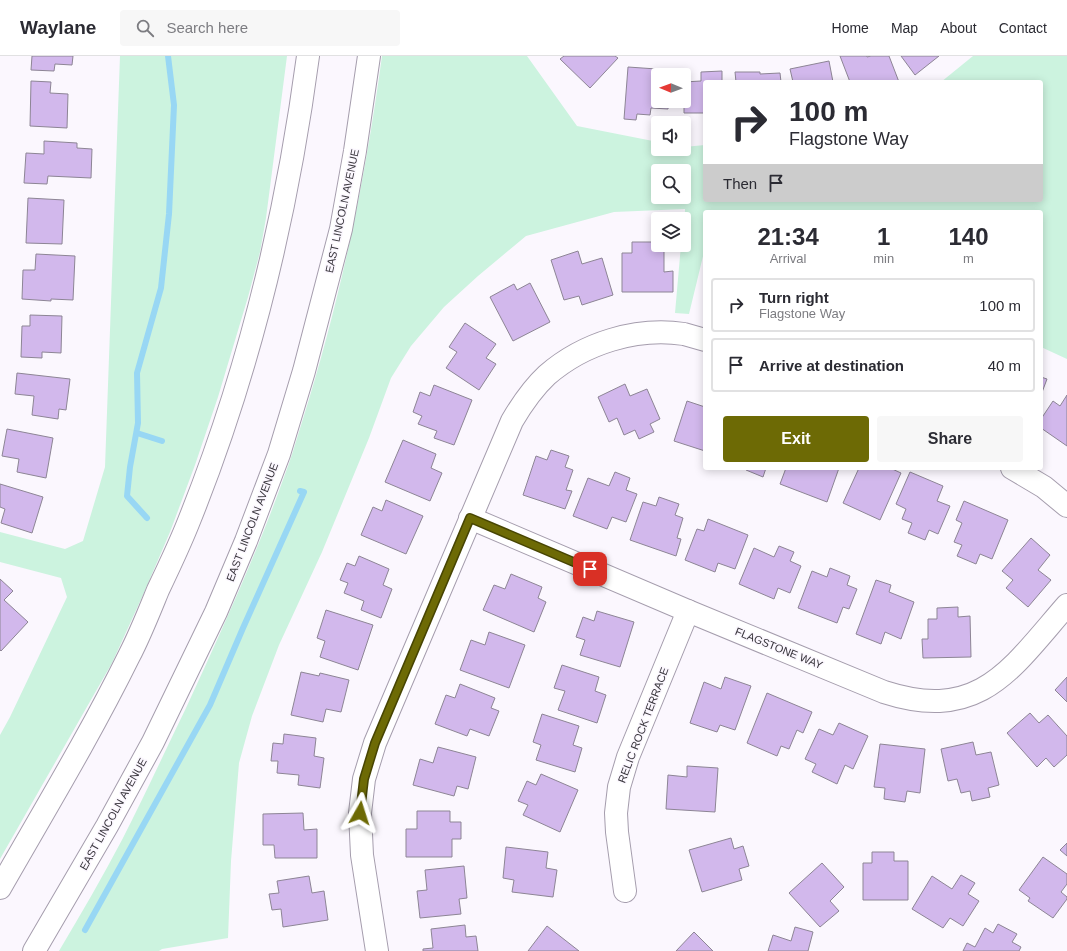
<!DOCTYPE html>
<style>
:root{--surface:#fff;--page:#f7f7f7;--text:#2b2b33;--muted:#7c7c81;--line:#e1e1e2;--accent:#6d6a05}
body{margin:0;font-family:Arial,sans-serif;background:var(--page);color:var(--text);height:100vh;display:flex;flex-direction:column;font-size:15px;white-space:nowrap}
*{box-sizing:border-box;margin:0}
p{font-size:13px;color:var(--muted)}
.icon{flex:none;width:22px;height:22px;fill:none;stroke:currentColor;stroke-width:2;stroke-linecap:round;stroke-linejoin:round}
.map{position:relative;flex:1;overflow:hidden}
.details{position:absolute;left:703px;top:154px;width:340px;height:260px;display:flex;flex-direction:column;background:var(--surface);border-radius:4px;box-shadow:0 2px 10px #0003}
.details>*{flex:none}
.top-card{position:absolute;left:703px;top:24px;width:340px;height:122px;border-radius:4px;box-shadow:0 2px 10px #0003;background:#fff;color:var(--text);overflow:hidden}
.needle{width:26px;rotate:271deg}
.fabs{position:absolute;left:651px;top:12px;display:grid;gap:8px}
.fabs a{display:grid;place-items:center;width:40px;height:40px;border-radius:4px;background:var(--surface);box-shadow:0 2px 10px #0003;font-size:20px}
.pin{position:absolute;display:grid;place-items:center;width:34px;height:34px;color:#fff;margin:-17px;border-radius:8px;box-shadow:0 2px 6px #0006}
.me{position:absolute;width:44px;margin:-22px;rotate:6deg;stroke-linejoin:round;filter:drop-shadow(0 0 3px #0008)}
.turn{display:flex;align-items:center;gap:14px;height:84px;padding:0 20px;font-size:18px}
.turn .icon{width:52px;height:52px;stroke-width:2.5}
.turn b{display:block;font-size:28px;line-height:34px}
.then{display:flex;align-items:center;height:38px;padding:0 20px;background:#0003;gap:8px;font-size:15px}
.eta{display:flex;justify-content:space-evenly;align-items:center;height:68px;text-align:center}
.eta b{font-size:24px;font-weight:600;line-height:28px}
.action{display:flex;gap:8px;margin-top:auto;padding:8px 20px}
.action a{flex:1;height:46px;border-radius:4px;background:var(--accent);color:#fff;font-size:16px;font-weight:600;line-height:46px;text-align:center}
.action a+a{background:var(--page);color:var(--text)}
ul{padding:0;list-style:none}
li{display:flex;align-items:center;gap:12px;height:54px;margin:0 8px 6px;padding:0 12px;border:2px solid var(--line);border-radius:4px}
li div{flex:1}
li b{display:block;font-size:15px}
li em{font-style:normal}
header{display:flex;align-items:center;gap:24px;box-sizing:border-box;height:56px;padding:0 20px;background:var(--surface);border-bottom:1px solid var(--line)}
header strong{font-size:19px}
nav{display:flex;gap:22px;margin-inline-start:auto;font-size:14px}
.search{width:280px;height:36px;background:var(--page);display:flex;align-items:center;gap:10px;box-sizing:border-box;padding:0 14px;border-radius:4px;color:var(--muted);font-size:15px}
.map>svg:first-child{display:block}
</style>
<header>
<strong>Waylane</strong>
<div class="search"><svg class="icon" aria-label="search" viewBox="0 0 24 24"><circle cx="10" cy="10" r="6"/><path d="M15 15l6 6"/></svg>Search here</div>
<nav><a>Home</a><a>Map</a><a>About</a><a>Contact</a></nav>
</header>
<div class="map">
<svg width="1067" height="895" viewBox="0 0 1067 895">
<rect width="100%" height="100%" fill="#fbf7fe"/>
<g fill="#ccf3df" fill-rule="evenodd">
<path d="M120,0H287L266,162L260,196L248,241L218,341L195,409L170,476L143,539L112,607L0,803V679L10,661L67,541L61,522L0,506V476L65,493L83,485L105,411Z"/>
<path d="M382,0H527L577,70L658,86V93H684V91L705,89V144H1041V26H941L973,0H1067V303L1041,291V156H705V192L689,258L675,257L681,189H684L685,153L614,156L526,180L478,220L444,251L411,290L391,322L369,382L322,496L279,589L252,660L239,707L231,805L228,882L162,893L159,895H59C81,858 103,820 123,782C145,739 165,695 186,652C221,576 256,500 284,421C291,403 296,385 302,366C340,245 365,126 382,0ZM658,115H684V141H658Z"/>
</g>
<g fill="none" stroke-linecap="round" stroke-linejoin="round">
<g stroke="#98d7f4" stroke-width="6">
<path d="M137,377L162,385"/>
<path d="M147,462L127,440L130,411L138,367L137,317L161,232L169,158L174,49L168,0"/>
<path d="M85,874L210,649L243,572L304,436L300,435"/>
</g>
</g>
<g fill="#d2b8ec" stroke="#8d8595">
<path d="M32,0H73L72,9L55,8L54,15L31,14Z"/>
<path d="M564,0H615L618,2L590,32L560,3Z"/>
<path d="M840,0H867V1L871,0H889L899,26H850Z"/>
<path d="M901,0H939L915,19Z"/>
<path d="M829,5L833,26H793L790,13Z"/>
<path d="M628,11L671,14L670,19H658V45H669L668,53L651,52L650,59L637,58L636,64L624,63Z"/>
<path d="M722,15V26H705V57H684V26L701,25V16Z"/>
<path d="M735,16H760V18L780,17L781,26H736Z"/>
<path d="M31,25L51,26L50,37L68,38L67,72L30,70Z"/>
<path d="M44,85L77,87V92L92,93L91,122L48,120L47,128L24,127L26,97L44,98Z"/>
<path d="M28,142L64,144L62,188L26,187Z"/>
<path d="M632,186H653V195H664V216L673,215V236H622V197H632Z"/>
<path d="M578,195L582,208L602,202L613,239L582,249L579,240L564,244L551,204Z"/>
<path d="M36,198L75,200L73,244L51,243V245L22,243L23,214H35Z"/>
<path d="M530,227L550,266L513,285L490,241L514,228L517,234Z"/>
<path d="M30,259L62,260L61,297L42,296V302L21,301L22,270H30Z"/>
<path d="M465,267L496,288L486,302L496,308L479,334L446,312L457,296L449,291Z"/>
<path d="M17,317L70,323L66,354L59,353L58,363L32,359L34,340L15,338Z"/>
<path d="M1041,321L1047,323L1041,339Z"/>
<path d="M625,328L630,340L647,333L660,363L650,368L654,376L639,383L635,374L624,379L617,362L609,366L598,341Z"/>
<path d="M434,329L472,344L454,389L434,382L437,375L418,368L422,360L413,356L420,336L430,340Z"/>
<path d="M1067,339V390L1041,372V363L1053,345L1060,350Z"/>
<path d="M687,345L705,351V395L674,385Z"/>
<path d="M7,373L53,382L46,422L17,416L19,403L2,400Z"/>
<path d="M403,384L436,398L431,412L442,417L430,445L385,426Z"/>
<path d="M551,394L569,400L565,411L573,414L566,434L572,435L565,453L523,439L536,400L547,404Z"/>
<path d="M747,412H766L763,421L746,414Z"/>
<path d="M786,412H839L827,446L780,428Z"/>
<path d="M859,412H890L901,417L880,464L843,447Z"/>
<path d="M615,416L630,422L626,434L637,438L626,466L612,461L607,473L573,460L588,422L609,430Z"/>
<path d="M910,416L943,430L937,445L950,450L938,478L929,474L925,484L908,477L912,467L902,463L906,453L896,448Z"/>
<path d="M0,428L43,441L32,477L1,467L5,453L0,451Z"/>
<path d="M659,441L679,448L675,459L683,462L677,482L681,483L676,500L630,484L643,446L656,450Z"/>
<path d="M386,444L423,460L406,498L361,479L373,451L382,455Z"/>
<path d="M964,445L1008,464L992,503L980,498L976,508L957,500L962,489L954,486L962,467L956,464Z"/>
<path d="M708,463L748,479L735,513L718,507L715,516L685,504L697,473L704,475Z"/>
<path d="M1031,482L1050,499L1038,514L1051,524L1028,551L1006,532L1013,524L1002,515Z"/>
<path d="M779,490L794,496L790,505L801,510L790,537L778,532L774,543L739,528L754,492L774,501Z"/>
<path d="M359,500L389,513L383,529L392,533L381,562L361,554L364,545L344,537L348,527L340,524L347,507L355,510Z"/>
<path d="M830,512L850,520L847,529L857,533L849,553L843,551L837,567L798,552L812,515L827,521Z"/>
<path d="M511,518L542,531L538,542L546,546L534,576L483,554L494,529L505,533Z"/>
<path d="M0,523L13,535L4,544L28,566L1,595L0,594Z"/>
<path d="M876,524L891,529L889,536L914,546L901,583L885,576L881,588L856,578Z"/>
<path d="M958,551V561L970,560L971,601L923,602L922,583H928V563H937V552Z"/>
<path d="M326,554L373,569L358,614L320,601L325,585L317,582Z"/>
<path d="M597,555L634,566L620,611L580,599L585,584L576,581L583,561L594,565Z"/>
<path d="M489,576L525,589L509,632L460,614L471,584L485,589Z"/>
<path d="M562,609L599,621L595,635L606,639L597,667L558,654L565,635L554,632Z"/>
<path d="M301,616L319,620L320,617L349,624L341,656L326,653L323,666L291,659Z"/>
<path d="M725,621L751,630L735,674L720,669L717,676L690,667L704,626L721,633Z"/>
<path d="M1067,621V646L1055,634Z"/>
<path d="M460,628L495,642L491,652L499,655L489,680L470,673L467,680L435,668L446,639L455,642Z"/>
<path d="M767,637L812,656L803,677L797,674L789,693L781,690L777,700L747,687Z"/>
<path d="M1030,657L1039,667L1048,659L1067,680V699L1054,711L1046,702L1037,711L1007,677Z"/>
<path d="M542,658L579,670L573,689L582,692L575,716L536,704L541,689L533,686Z"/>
<path d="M839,667L868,680L853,713L845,709L837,728L812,716L816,708L805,703L819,673L833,679Z"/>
<path d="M284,678L316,682L314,700L324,702L320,732L298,729L299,719L277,717L278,705H271L273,687L283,688Z"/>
<path d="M973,686L976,699L991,696L999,729L988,732L990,741L972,745L970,735L961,737L957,723L948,725L941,693Z"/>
<path d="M880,688L925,693L920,737L907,735L905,746L884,743L885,732L874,731Z"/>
<path d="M438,691L476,701L468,733L457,730L454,740L413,729L420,703L433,707Z"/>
<path d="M687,710L718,712L715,756L666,753L668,719L687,721Z"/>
<path d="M541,718L578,734L560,776L523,759L528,749L518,745L527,725L536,729Z"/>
<path d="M417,755H450V766H461V783H452V801H406V773H417Z"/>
<path d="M303,757L304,774L317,773V802H275L274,789H263V758Z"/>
<path d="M731,782L734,793L743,790L749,810L739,813L742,824L702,836L689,794Z"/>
<path d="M1067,787V800L1060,794Z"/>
<path d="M506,791L548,796L546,812L557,814L553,841L512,836L514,824L503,822Z"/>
<path d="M872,796H894V805H908V844H863V807H872Z"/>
<path d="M1043,801L1067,818V828L1061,836L1067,841V843L1053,862L1028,845L1030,842L1019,834Z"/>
<path d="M822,807L844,831L830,845L839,855L820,871L789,837Z"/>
<path d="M464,810L467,842L459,843L461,858L420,862L417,835L427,834L425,814Z"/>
<path d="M961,819L975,827L968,838L979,845L963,870L950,862L943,872L912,853L932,820L952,833Z"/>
<path d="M309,820L312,837L324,835L328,864L283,871L281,853L272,854L269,838L279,837L277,825Z"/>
<path d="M998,868L1017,878L1012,886L1021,891L1019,895H963L967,887L975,891L985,872L993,877Z"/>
<path d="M465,869L466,881L476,880L478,895H423V893L433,892L431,873Z"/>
<path d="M547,870L579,895H528Z"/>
<path d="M795,871L813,876L808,895H768L773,879L791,885Z"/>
<path d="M694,876L713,895H676Z"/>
</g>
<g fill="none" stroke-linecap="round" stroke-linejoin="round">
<g stroke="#a59dad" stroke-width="24">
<g id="minor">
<path d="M1012,412L1044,431L1067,450"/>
<path d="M470,462L688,555L884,636C980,667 1011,613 1067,549"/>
<path d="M625,835L617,776L616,757L619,731L628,701L688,555"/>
<path d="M377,895L362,799L360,757L364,723L375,687L512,365C522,348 533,332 547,319C584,287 636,271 684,278C691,280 698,282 705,284"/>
</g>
</g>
<g stroke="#a59dad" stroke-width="24">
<g id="major">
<path d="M0,832C44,755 90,679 129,600C140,579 149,556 158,534C169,511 180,488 189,465C249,316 287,158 308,0"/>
<path d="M34,895L107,770L153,686L216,556L246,485L279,398L304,315L341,173L355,95L369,0"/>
</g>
</g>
<use href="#minor" stroke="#fff" stroke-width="22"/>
<use href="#major" stroke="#fff" stroke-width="22"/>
</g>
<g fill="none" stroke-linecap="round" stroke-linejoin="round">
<g stroke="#474503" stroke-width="10">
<path id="route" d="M360,757L364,723L375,687L470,462L590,513"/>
</g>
<use href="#route" stroke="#6d6a05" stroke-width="7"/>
</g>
<g text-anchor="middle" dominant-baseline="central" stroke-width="3" stroke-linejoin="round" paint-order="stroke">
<g font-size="11" fill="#39363d" stroke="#fbf7fe">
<text transform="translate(342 155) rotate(-78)">EAST LINCOLN AVENUE</text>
<text transform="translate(252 466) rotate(-69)">EAST LINCOLN AVENUE</text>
<text transform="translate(779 592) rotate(22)">FLAGSTONE WAY</text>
<text transform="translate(643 669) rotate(-69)">RELIC ROCK TERRACE</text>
<text transform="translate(113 758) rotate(-61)">EAST LINCOLN AVENUE</text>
</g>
</g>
</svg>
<div class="fabs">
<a><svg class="needle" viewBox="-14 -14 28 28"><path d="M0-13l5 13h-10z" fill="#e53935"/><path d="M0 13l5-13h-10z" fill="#7c7c81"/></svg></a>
<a><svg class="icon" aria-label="sound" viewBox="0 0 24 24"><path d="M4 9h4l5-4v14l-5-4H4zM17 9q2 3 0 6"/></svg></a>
<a><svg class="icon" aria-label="search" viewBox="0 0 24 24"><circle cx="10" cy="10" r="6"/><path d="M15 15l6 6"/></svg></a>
<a><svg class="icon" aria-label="layers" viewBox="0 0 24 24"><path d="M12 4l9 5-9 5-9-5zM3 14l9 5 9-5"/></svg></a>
</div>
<div class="pin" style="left:590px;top:513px;background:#d93025"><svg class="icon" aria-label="arrive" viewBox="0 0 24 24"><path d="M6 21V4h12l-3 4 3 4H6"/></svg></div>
<svg class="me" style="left:360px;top:757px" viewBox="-20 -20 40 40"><path d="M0-17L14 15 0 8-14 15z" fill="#6d6a05" stroke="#fff" stroke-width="4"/></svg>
<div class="top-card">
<div class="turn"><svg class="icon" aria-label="right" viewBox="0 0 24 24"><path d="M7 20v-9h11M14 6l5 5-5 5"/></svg><div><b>100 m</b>Flagstone Way</div></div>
<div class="then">Then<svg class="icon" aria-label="arrive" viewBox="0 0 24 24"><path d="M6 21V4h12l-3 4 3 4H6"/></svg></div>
</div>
<section class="details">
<div class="eta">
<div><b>21:34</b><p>Arrival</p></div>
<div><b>1</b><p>min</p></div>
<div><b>140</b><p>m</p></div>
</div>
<ul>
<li><svg class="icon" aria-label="right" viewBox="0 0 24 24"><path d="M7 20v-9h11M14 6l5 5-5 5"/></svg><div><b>Turn right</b><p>Flagstone Way</p></div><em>100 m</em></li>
<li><svg class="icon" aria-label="arrive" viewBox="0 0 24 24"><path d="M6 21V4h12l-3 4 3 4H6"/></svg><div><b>Arrive at destination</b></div><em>40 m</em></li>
</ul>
<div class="action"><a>Exit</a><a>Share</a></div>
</section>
</div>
